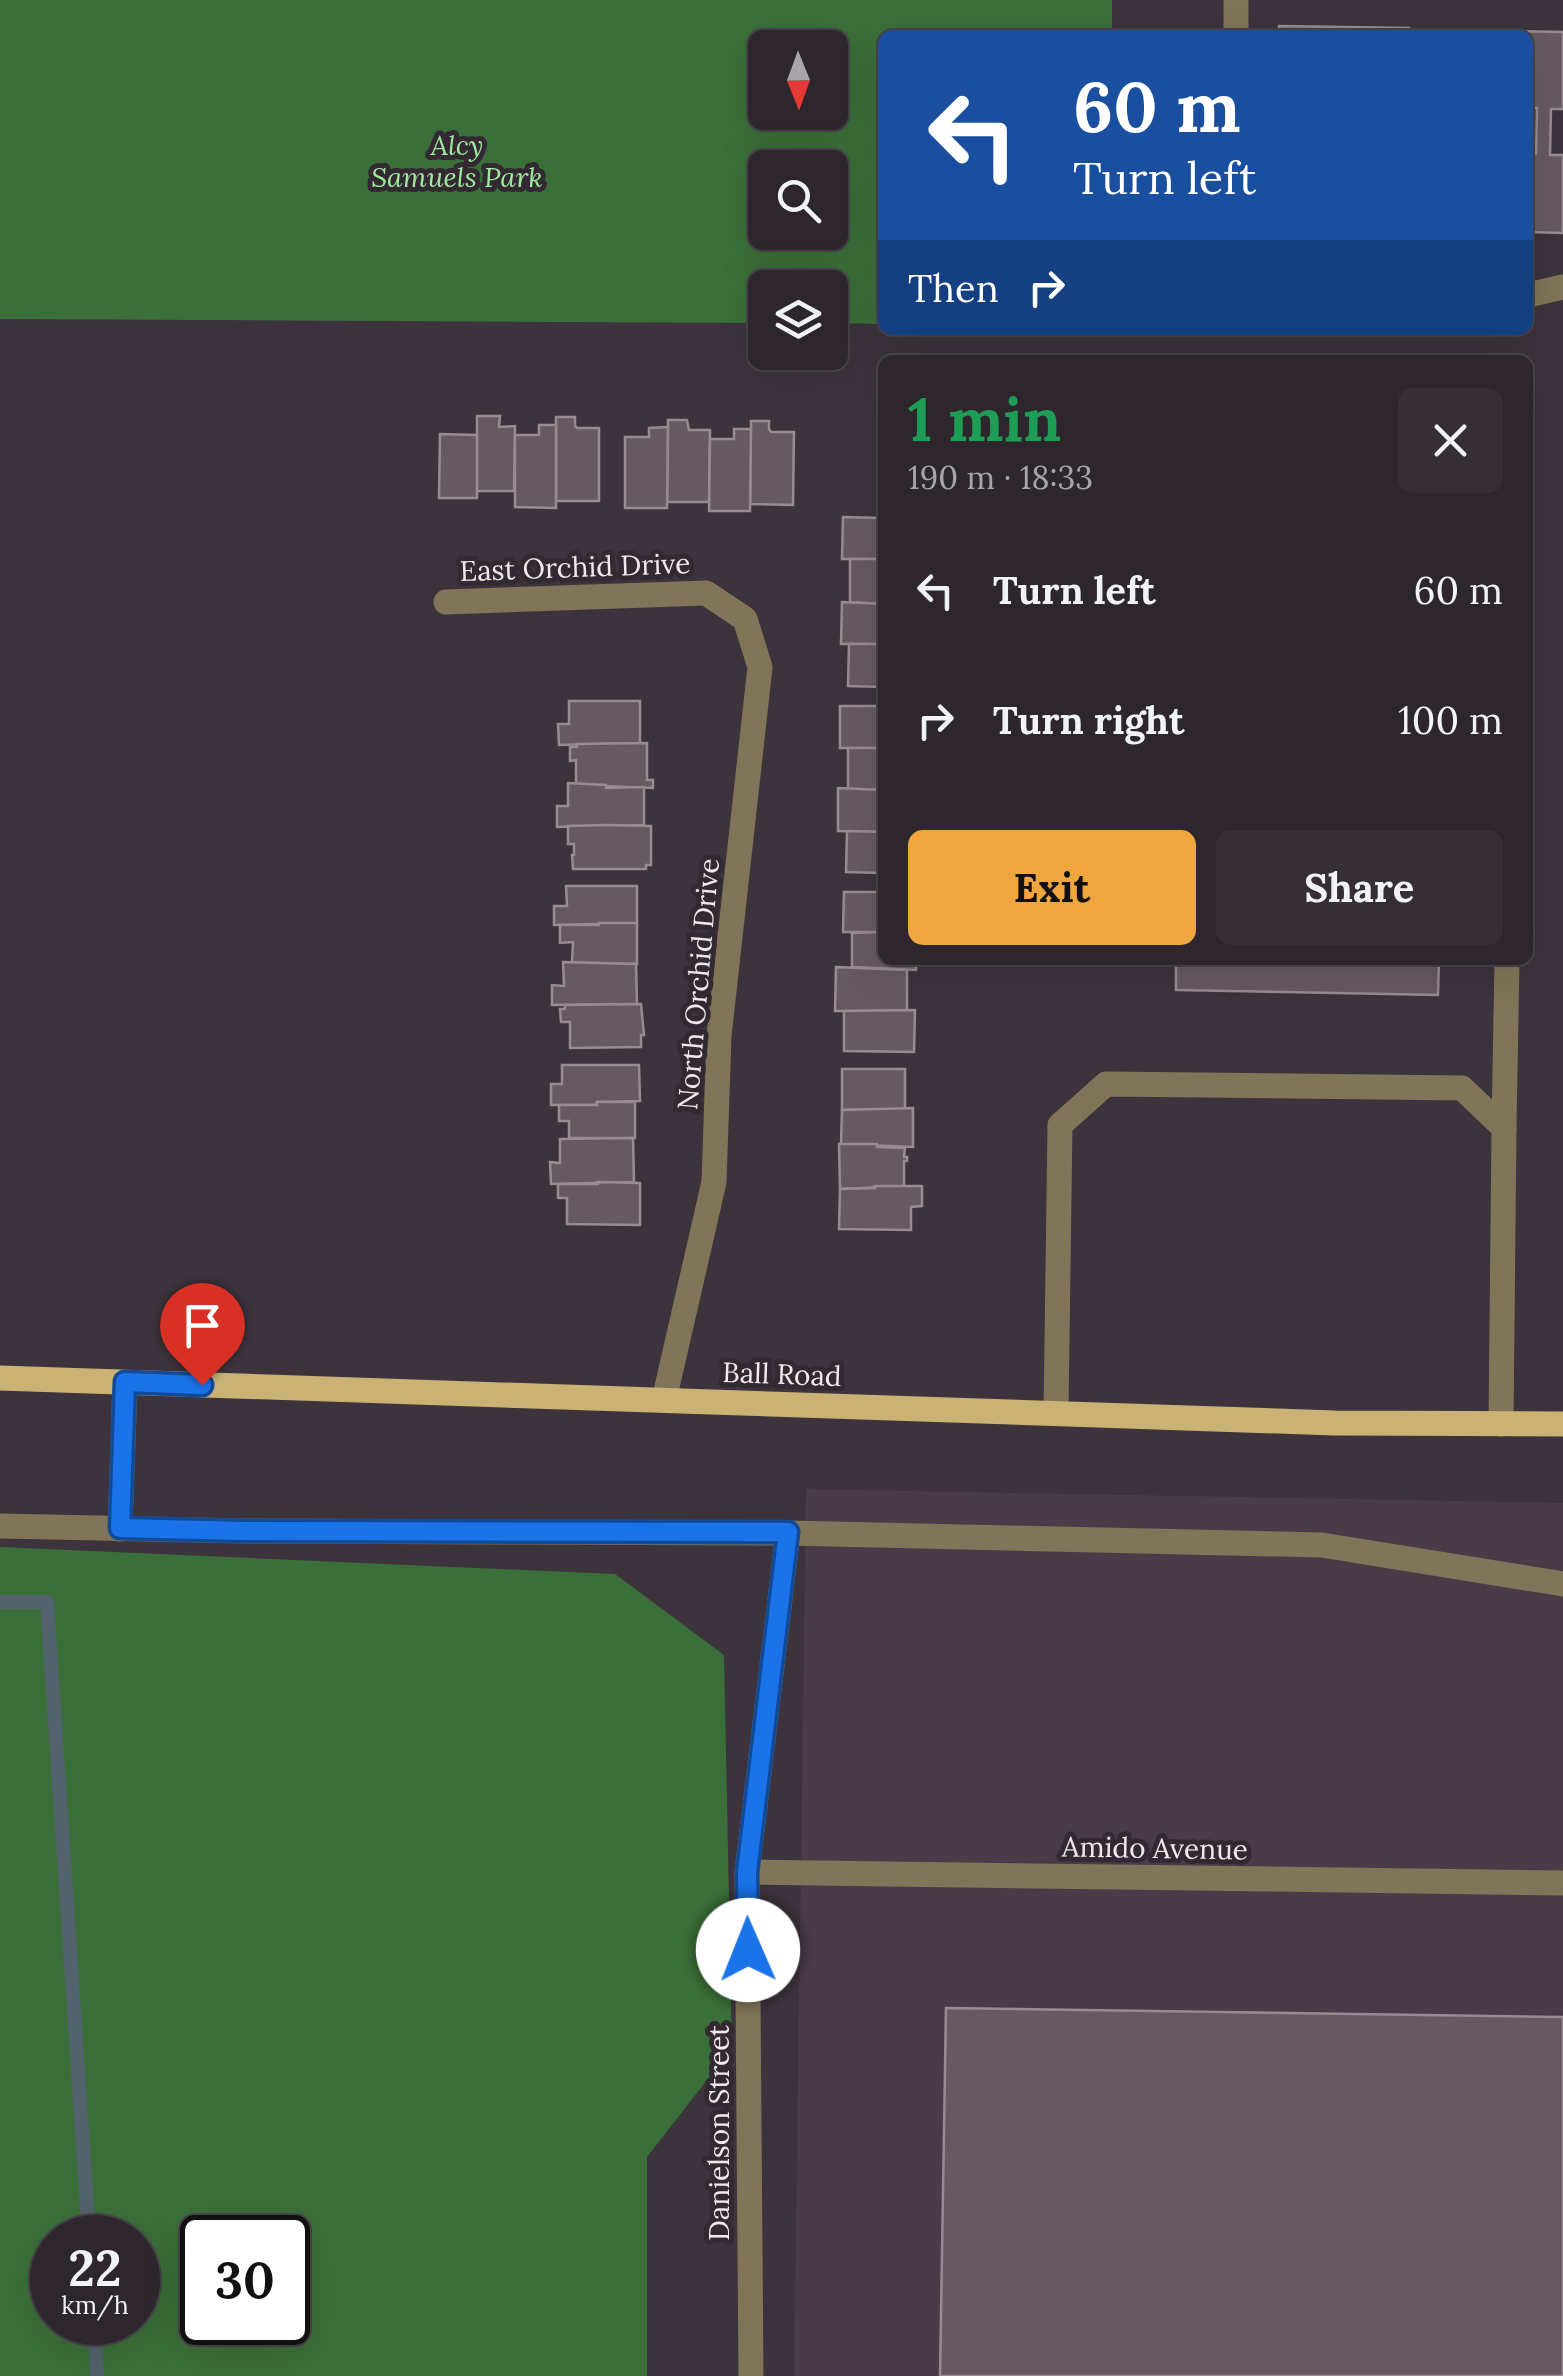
<!DOCTYPE html>
<meta charset="utf-8">
<style>
:root{--surface:#2d262d;--page:#352e35;--text:#f1f3f6;--muted:#a7a5aa;--line:#484349;--accent:#f0a63f}
body{margin:0;font-family:Lora,serif;background:var(--page);color:var(--text);height:100vh;display:flex;flex-direction:column;font-size:38px;white-space:nowrap}
*{box-sizing:border-box;margin:0}
p{font-size:32px;color:var(--muted)}
.icon{flex:none;width:55px;height:55px;fill:none;stroke:currentColor;stroke-width:2;stroke-linecap:round;stroke-linejoin:round}
.map{position:relative;flex:1;overflow:hidden}
.drawer{position:absolute;left:878px;top:355px;width:655px;height:610px;display:flex;flex-direction:column;background:var(--surface);border-radius:15px;box-shadow:0 10px 40px #0002,0 0 0 2px var(--line)}
.drawer>*{flex:none}
.guide{position:absolute;left:878px;top:30px;width:655px;height:305px;border-radius:15px;box-shadow:0 10px 40px #0002,0 0 0 2px var(--line);background:#1a4fa0;color:#fff;overflow:hidden}
.needle{width:65px;rotate:179deg}
.controls{position:absolute;left:748px;top:30px;display:grid;gap:20px}
.controls a{display:grid;place-items:center;width:100px;height:100px;border-radius:15px;background:var(--surface);box-shadow:0 10px 40px #0002,0 0 0 2px var(--line);font-size:50px}
.speed{position:absolute;left:30px;top:2215px;display:flex;gap:20px;font-size:50px;font-weight:700;text-align:center}
.speed>*{display:grid;place-content:center;width:130px;height:130px;border-radius:50%;background:var(--surface);box-shadow:0 10px 40px #0002,0 0 0 2px var(--line);line-height:1}
.speed small{font-size:25px;font-weight:400}
.speed .limit{border:5px solid #111;border-radius:15px;background:#fff;color:#111}
.pin{position:absolute;display:grid;place-items:center;width:85px;height:85px;color:#fff;margin:-102px -42px;border-radius:50% 50% 50% 0;rotate:-45deg;box-shadow:0 0 10px #0007}
.pin .icon{rotate:45deg}
.me{position:absolute;width:110px;margin:-55px;rotate:359deg;stroke-linejoin:round;filter:drop-shadow(0 0 8px #0008)}
.turn{display:flex;align-items:center;gap:35px;height:210px;padding:0 30px;font-size:45px}
.turn .icon{width:130px;height:130px;stroke-width:2.5}
.turn b{display:block;font-size:70px;line-height:85px}
.then{display:flex;align-items:center;height:95px;padding:0 30px;background:#0003;gap:20px;font-size:38px}
.round{display:grid;place-items:center;flex:none;width:105px;height:105px;border-radius:15px;background:var(--page)}
.head{display:flex;align-items:center;justify-content:space-between;height:170px;padding:0 30px}
h1{font-size:60px;font-weight:700;line-height:75px;color:#1e9e55}
.cta{display:flex;gap:20px;margin-top:auto;padding:20px 30px}
.cta a{flex:1;height:115px;border-radius:15px;background:var(--accent);color:#111;font-size:40px;font-weight:700;line-height:115px;text-align:center}
.cta a+a{background:var(--page);color:var(--text)}
ul{padding:0;list-style:none}
li{display:flex;align-items:center;gap:30px;height:130px;padding:0 30px}
li div{flex:1}
li b{display:block;font-size:38px}
li em{font-style:normal}
.map>svg:first-child{display:block}
</style>
<div class="map">
<svg width="1563" height="2376" viewBox="0 0 1563 2376">
<rect width="100%" height="100%" fill="#3c333c"/>
<path fill="#493b48" d="M806,1489L1563,1503V2376H794Z"/>
<g fill="#3b6f39" fill-rule="evenodd">
<path d="M0,0H1112V35H882V324L830,323V288H765V323L0,319ZM765,48H830V112H765ZM765,168H830V232H765Z"/>
<path d="M0,1547L615,1574L724,1655L732,2048L647,2157V2376H0ZM52,2238H138V2322H52ZM202,2238H288V2322H202Z"/>
</g>
<g fill="none" stroke-linecap="round" stroke-linejoin="round">
<g stroke="#52636d" stroke-width="14">
<path d="M0,1602H47L89,2238"/>
<path d="M94,2322L97,2376"/>
</g>
</g>
<g fill="#665a61" stroke="#988b93" stroke-width="2.5">
<path d="M1279,26L1409,28V35H1279Z"/>
<path d="M1450,30L1563,32V109H1551L1550,155H1563V233L1528,232V154H1536L1537,108H1528V35H1450Z"/>
<path d="M477,416H500L499,427L515,426L514,491H477Z"/>
<path d="M556,417H575V426L577,428H599V501H556Z"/>
<path d="M668,420H687L689,430H710L709,502H667Z"/>
<path d="M751,421H769V429L771,432H794L793,505L750,504Z"/>
<path d="M539,425H556V508L515,507V435H539Z"/>
<path d="M668,427L667,508H625V437H649V428Z"/>
<path d="M734,429H751L750,511H709L710,439H734Z"/>
<path d="M440,434L477,435V498H439Z"/>
<path d="M843,517L882,518V559H842Z"/>
<path d="M850,559H882V604L850,602Z"/>
<path d="M842,602L882,604V644H841Z"/>
<path d="M849,644H882V687L848,686Z"/>
<path d="M569,701H640V743L559,745L558,724H569Z"/>
<rect x="840" y="706" width="42" height="42"/>
<path d="M647,743V780H653V788L576,785V760L570,761V747H577V744Z"/>
<path d="M848,748H882V790L848,789Z"/>
<path d="M568,783L606,785V788L644,787V825L557,827V806H568Z"/>
<path d="M838,788L882,790V832L838,831Z"/>
<path d="M606,825L651,826V865H646V869H573L572,855H574V844H568V826Z"/>
<path d="M847,831L882,832V873L846,872Z"/>
<path d="M566,886H637V923L554,925V906H567Z"/>
<path d="M844,892H882V930H879V932H843Z"/>
<path d="M599,923H637V964L572,963L573,942L560,943V925H599Z"/>
<path d="M879,930H882V960H916V970L852,967V933L879,932Z"/>
<path d="M1176,960H1439L1438,995L1176,990Z"/>
<path d="M563,962L636,964L637,1004L552,1005V985L564,986Z"/>
<path d="M836,967L907,970V1011H835Z"/>
<path d="M641,1004L644,1035H641V1047L570,1048V1022H561L560,1009H565V1005Z"/>
<path d="M915,1010L914,1052L844,1051V1011Z"/>
<path d="M562,1065H639L640,1101L597,1102V1105H551V1084H562Z"/>
<path d="M842,1069H905V1109L842,1110Z"/>
<path d="M597,1102H635V1138H569V1121H559V1105H597Z"/>
<path d="M913,1108V1147L841,1144L842,1110Z"/>
<path d="M633,1138L634,1182L551,1184L550,1162L560,1163V1139Z"/>
<path d="M839,1144H877V1147L905,1148L904,1157H907V1161H904V1186L840,1189Z"/>
<path d="M598,1182L640,1183V1225L567,1224V1198H558V1184H598Z"/>
<path d="M875,1186H922V1206L911,1207V1230L839,1229L840,1189L875,1188Z"/>
<path d="M946,2008L1563,2017V2376H940Z"/>
</g>
<g fill="none" stroke-linecap="round" stroke-linejoin="round">
<g stroke="#807558" stroke-width="25">
<path d="M1236,0V35"/>
<path d="M1528,295L1563,287"/>
<path d="M446,602L706,593L745,619L760,667L719,1036L714,1182L664,1400"/>
<path d="M1504,1128L1507,960"/>
<path d="M1056,1413L1060,1125L1106,1084L1462,1088L1504,1128L1501,1424"/>
<path d="M0,1526L244,1531L788,1533L1322,1545L1563,1584"/>
<path d="M120,1529L125,1383"/>
<path d="M747,1872L1563,1883"/>
<path d="M751,2376L747,1872L788,1533"/>
</g>
<path stroke="#c9b274" stroke-width="25" d="M0,1378L1335,1423L1563,1424"/>
</g>
<g fill="none" stroke-linecap="round" stroke-linejoin="round">
<g stroke="#114b97" stroke-width="25">
<path id="route" d="M202,1385L125,1382L120,1528L244,1531L788,1532L747,1872L748,1950"/>
</g>
<use href="#route" stroke="#1a73e8" stroke-width="18"/>
</g>
<g text-anchor="middle" dominant-baseline="central" stroke-width="10" stroke-linejoin="round" paint-order="stroke">
<g font-size="28" font-style="italic" fill="#9fea9b" stroke="#322932">
<text x="457" y="145">Alcy<tspan x="457" dy="32">Samuels Park</tspan></text>
</g>
<g font-size="28" fill="#efe9ef" stroke="#322932">
<text transform="translate(575 567) rotate(-2)">East Orchid Drive</text>
<text transform="translate(698 984) rotate(-85)">North Orchid Drive</text>
<text transform="translate(782 1374) rotate(2)">Ball Road</text>
<text transform="translate(1155 1848) rotate(1)">Amido Avenue</text>
<text transform="translate(719 2133) rotate(-90)">Danielson Street</text>
</g>
</g>
</svg>
<div class="controls">
<a><svg class="needle" viewBox="-14 -14 28 28"><path d="M0-13l5 13h-10z" fill="#e53935"/><path d="M0 13l5-13h-10z" fill="#a7a5aa"/></svg></a>
<a><svg class="icon" aria-label="search" viewBox="0 0 24 24"><circle cx="10" cy="10" r="6"/><path d="M15 15l6 6"/></svg></a>
<a><svg class="icon" aria-label="layers" viewBox="0 0 24 24"><path d="M12 4l9 5-9 5-9-5zM3 14l9 5 9-5"/></svg></a>
</div>
<div class="speed"><div>22<small>km/h</small></div><div class="limit">30</div></div>
<div class="pin" style="left:202px;top:1385px;background:#d93025"><svg class="icon" aria-label="arrive" viewBox="0 0 24 24"><path d="M6 21V4h12l-3 4 3 4H6"/></svg></div>
<svg class="me" style="left:748px;top:1950px" viewBox="-20 -20 40 40"><circle r="19" fill="#fff"/><path d="M0-13L10 11 0 6-10 11z" fill="#1a73e8"/></svg>
<div class="guide">
<div class="turn"><svg class="icon" aria-label="left" viewBox="0 0 24 24"><path d="M17 20v-9H6M10 6l-5 5 5 5"/></svg><div><b>60 m</b>Turn left</div></div>
<div class="then">Then<svg class="icon" aria-label="right" viewBox="0 0 24 24"><path d="M7 20v-9h11M14 6l5 5-5 5"/></svg></div>
</div>
<section class="drawer">
<div class="head"><div><h1>1 min</h1><p>190 m · 18:33</p></div><a class="round"><svg class="icon" aria-label="close" viewBox="0 0 24 24"><path d="M6 6l12 12M18 6L6 18"/></svg></a></div>
<ul>
<li><svg class="icon" aria-label="left" viewBox="0 0 24 24"><path d="M17 20v-9H6M10 6l-5 5 5 5"/></svg><div><b>Turn left</b></div><em>60 m</em></li>
<li><svg class="icon" aria-label="right" viewBox="0 0 24 24"><path d="M7 20v-9h11M14 6l5 5-5 5"/></svg><div><b>Turn right</b></div><em>100 m</em></li>
</ul>
<div class="cta"><a>Exit</a><a>Share</a></div>
</section>
</div>
